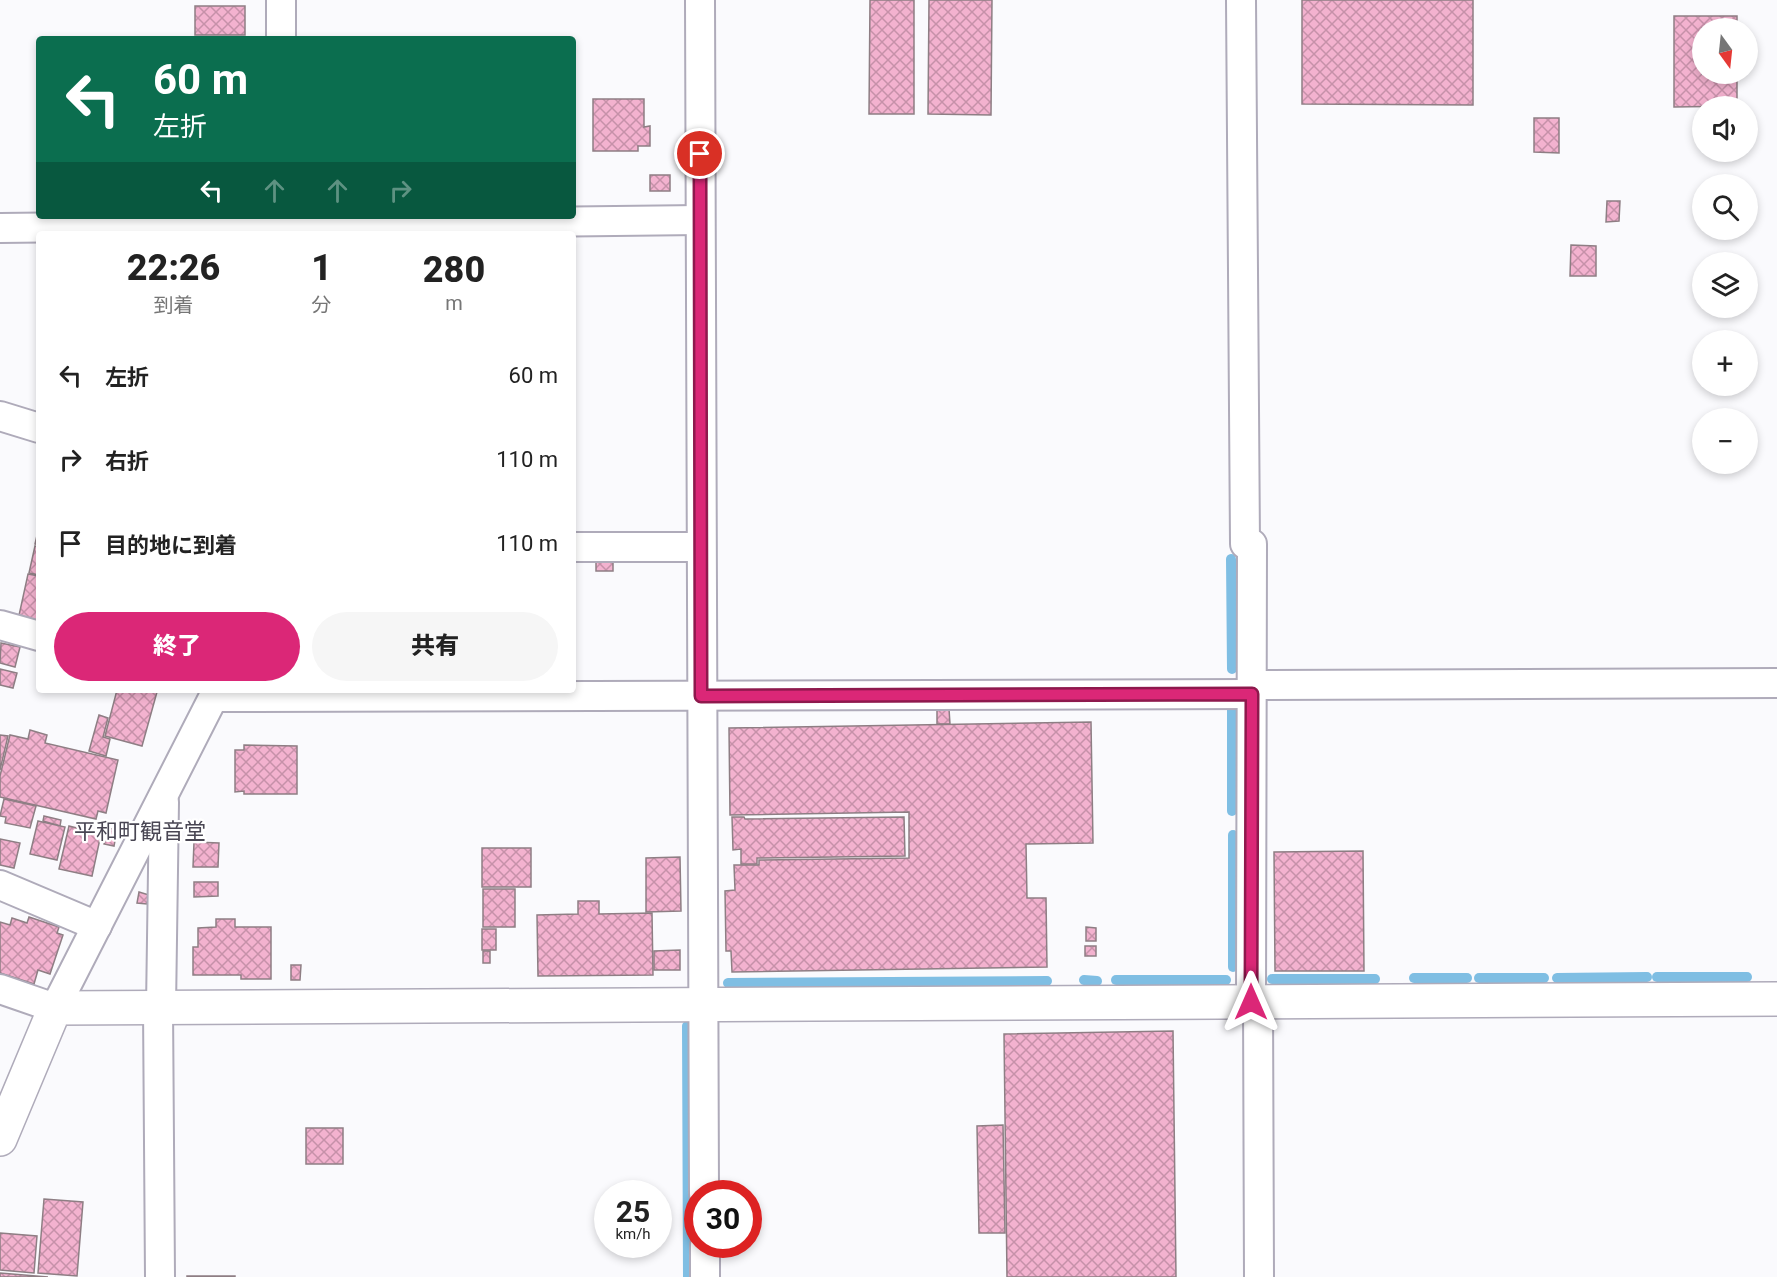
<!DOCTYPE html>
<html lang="ja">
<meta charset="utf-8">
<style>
:root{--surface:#fff;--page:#f6f6f6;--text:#222;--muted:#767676;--accent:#db2777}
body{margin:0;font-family:Roboto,"Noto Sans JP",sans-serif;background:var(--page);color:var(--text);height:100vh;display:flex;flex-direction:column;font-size:22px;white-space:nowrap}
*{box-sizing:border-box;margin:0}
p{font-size:20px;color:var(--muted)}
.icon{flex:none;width:33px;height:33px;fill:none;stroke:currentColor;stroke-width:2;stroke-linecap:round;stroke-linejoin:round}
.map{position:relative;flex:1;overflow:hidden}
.panel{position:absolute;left:36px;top:231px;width:540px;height:462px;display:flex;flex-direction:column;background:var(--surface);border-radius:6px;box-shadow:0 3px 9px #0003}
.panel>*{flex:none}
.top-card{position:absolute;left:36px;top:36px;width:540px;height:183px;border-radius:6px;box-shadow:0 3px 9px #0003;background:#0b6e4f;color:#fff;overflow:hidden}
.needle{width:39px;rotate:165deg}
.tools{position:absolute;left:1692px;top:18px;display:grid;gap:12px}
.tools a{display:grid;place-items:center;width:66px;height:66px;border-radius:50%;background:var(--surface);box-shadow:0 3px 9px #0003;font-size:30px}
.speed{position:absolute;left:594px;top:1180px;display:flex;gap:12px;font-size:30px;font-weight:700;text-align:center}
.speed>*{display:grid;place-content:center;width:78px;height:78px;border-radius:50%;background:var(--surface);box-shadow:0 3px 9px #0003;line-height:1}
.speed small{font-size:15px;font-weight:400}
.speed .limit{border:9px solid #d22;background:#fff;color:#111}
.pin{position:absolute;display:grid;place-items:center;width:51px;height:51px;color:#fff;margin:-26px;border:3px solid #fff;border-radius:50%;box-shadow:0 2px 6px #0007}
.me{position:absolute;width:66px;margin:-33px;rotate:0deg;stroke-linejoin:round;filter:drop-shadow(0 0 4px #0008)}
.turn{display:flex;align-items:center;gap:21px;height:126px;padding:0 18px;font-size:27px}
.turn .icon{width:78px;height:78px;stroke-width:2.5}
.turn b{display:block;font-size:42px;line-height:51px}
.lanes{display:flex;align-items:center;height:57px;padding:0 18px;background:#0003;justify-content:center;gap:30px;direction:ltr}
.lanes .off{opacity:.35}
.eta{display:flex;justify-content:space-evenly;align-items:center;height:102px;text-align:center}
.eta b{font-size:36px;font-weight:800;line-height:42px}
.button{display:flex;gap:12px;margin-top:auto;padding:12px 18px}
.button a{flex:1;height:69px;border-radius:36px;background:var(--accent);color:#fff;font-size:24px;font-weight:800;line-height:69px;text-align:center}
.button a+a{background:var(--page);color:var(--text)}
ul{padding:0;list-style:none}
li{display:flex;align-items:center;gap:18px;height:84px;padding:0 18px}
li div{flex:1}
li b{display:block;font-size:22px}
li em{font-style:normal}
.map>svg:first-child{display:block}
</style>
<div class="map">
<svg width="1777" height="1277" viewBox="0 0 1777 1277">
<defs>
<pattern id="building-cross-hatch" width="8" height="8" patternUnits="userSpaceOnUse" patternTransform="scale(1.5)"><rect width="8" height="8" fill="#f3b2cf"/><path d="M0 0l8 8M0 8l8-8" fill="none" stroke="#c691a9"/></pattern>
</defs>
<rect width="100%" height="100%" fill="#fafafd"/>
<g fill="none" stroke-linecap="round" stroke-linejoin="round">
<g stroke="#7fbee3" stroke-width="10">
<path d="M1231,559L1232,669"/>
<path d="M1232,700V811"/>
<path d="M1233,835V967"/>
<path d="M1657,977H1747"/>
<path d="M1414,978H1467"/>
<path d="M1479,978H1544"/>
<path d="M1557,978L1647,977"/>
<path d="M1272,979H1375"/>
<path d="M1084,980L1097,981"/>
<path d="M1116,980H1226"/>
<path d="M728,983L1047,981"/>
<path d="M687,1026L688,1277"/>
</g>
</g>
<g fill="url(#building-cross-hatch)" stroke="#8e7e84" stroke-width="1.5">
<path d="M870,0H914V114H869Z"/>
<path d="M929,0H992L991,115L928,114Z"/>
<path d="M1302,0H1473V105L1302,104Z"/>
<rect x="195" y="6" width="50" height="29"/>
<path d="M1674,16H1737V28H1702V74H1737V106L1674,107Z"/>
<path d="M593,99H644V127L650,126V146H638V151H593Z"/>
<path d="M1534,118H1559V153L1534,152Z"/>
<rect x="650" y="175" width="20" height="16"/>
<path d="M1607,201H1620L1619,221L1606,222Z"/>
<path d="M1571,245L1596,246V276H1570Z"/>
<path d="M39,527V545L35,544Z"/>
<path d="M35,546L39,547V575L29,573Z"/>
<rect x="596" y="556" width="17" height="15"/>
<path d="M28,574L39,576V625L18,620Z"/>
<path d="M1,643L20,647L15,667L0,663Z"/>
<path d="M0,669L17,673L13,688L0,685Z"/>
<path d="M117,690H150L157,692L142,746L105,736Z"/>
<path d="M937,709H949L950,724H937Z"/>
<path d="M99,715L108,718L103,737L110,739L106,756L89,751Z"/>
<path d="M1091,722L1093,843L1026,844L1027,898H1046L1047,967L732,972L731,951H726L725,891L735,890L734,865H759V860L909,858V812L730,815L729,728Z"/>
<path d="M30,730L47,735L45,743L118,760L106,813L98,811L96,819L0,797V776L10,735L28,739Z"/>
<path d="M0,735L8,736L0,770Z"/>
<path d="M244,745L297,746V794H244V791L235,792V750H244Z"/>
<path d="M4,799L36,806L30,828L5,823L6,817L0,816Z"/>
<path d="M44,816L61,820L60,826L43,821Z"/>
<path d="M732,817H744L745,819L904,817L905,856L757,858V864H741V849L733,850Z"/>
<path d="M38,821L65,827L57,860L30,854Z"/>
<path d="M69,826L101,834L92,876L59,869Z"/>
<path d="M108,828L117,830L114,846L104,844Z"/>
<path d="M0,839L20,843L14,868L0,865Z"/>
<path d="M194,842L219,843L218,867H193Z"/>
<rect x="482" y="848" width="49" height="39"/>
<path d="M1363,851L1364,971H1275L1274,852Z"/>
<path d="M680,857L681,911L646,912V858Z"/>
<path d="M194,882H218V896L194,897Z"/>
<rect x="483" y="889" width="32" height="38"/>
<path d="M139,892L149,895L147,904L137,903Z"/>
<path d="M578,901H599V914L652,913L653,975L538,976L537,915L578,914Z"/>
<path d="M29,917L59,927L57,933L63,935L50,974L38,970L34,984L0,973V922L10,925L12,918L27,923Z"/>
<path d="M216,919H235V927H271V979H241V975H193V947H198V928L216,927Z"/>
<path d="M1086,927L1096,928V941H1086Z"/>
<rect x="482" y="929" width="14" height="21"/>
<rect x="1085" y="946" width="11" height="10"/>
<path d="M680,950V970H654V951Z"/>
<rect x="483" y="951" width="7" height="12"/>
<path d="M291,965H301L300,980H291Z"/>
<path d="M1173,1031L1176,1277H1007L1004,1034Z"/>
<path d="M1003,1125L1005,1233H979L977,1126Z"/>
<rect x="306" y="1128" width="37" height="36"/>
<path d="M44,1199L83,1202L77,1276L38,1273Z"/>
<path d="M0,1233L37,1236L34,1273L0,1270Z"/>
<path d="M0,1273L48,1277H0Z"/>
<rect x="187" y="1276" width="48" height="1"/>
</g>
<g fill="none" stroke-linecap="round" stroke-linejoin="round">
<g stroke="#afabba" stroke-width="32">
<g id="minor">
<path d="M281,0V39"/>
<path d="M700,0L704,1194"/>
<path d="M1241,0L1245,544"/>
<path d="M0,228L700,220"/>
<path d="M0,416L39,428"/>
<path d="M573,547H701"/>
<path d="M0,625L39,636"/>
<path d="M1252,685L1777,683"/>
<path d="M215,697L1252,694"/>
<path d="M0,885L97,926"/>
<path d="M0,989L55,1008L217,690"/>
<path d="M1251,1002L1252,544"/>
<path d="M1258,1002L1259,1277"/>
<path d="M158,1007L160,1277"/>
<path d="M161,1007L164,802"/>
<path d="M705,1245V1277"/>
</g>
</g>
<g stroke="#afabba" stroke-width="36">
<path id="tertiary" d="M0,1139L55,1008L1777,999"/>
</g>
<use href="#minor" stroke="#fff" stroke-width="28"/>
<use href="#tertiary" stroke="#fff" stroke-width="33"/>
</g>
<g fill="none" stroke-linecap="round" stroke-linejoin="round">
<g stroke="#8e194d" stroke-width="15">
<path id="route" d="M700,154L701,696L1252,694L1251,1002"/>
</g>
<use href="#route" stroke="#db2777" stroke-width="10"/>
</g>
<g text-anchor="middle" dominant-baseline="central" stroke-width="4.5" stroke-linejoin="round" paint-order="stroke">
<g font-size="22" fill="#494653" stroke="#fff">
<text x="140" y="831">平和町観音堂</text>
</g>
</g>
</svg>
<div class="tools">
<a><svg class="needle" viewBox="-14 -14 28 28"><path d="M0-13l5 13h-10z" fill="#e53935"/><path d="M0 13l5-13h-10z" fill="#767676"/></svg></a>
<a><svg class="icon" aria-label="sound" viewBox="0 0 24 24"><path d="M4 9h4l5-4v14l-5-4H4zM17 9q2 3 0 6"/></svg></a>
<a><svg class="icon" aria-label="search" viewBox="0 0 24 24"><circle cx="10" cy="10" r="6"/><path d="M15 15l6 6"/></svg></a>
<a><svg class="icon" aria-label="layers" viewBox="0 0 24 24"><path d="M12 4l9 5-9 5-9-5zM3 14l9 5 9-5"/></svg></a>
<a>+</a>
<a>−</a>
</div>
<div class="speed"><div>25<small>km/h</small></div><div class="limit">30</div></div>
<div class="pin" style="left:700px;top:154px;background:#d93025"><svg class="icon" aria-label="arrive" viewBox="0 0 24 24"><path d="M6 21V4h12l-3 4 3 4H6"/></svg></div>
<svg class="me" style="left:1251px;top:1002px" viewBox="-20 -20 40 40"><path d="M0-17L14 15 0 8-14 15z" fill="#db2777" stroke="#fff" stroke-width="4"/></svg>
<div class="top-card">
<div class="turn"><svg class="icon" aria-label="left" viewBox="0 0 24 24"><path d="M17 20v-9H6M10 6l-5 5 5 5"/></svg><div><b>60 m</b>左折</div></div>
<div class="lanes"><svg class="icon" aria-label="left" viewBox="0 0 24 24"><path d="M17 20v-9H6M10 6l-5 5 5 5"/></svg><svg class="icon off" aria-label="ahead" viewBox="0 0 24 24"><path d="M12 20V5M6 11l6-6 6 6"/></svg><svg class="icon off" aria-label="ahead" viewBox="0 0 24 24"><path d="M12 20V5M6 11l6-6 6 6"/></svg><svg class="icon off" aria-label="right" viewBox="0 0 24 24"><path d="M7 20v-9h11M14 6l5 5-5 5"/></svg></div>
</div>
<section class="panel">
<div class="eta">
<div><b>22:26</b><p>到着</p></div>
<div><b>1</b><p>分</p></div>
<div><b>280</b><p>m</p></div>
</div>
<ul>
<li><svg class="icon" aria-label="left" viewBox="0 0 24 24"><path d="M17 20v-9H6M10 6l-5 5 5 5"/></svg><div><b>左折</b></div><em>60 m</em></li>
<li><svg class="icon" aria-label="right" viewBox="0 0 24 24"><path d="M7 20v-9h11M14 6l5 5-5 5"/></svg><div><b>右折</b></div><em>110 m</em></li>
<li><svg class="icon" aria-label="arrive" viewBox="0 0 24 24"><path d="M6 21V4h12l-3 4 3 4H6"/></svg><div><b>目的地に到着</b></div><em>110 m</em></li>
</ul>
<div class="button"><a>終了</a><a>共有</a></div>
</section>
</div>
